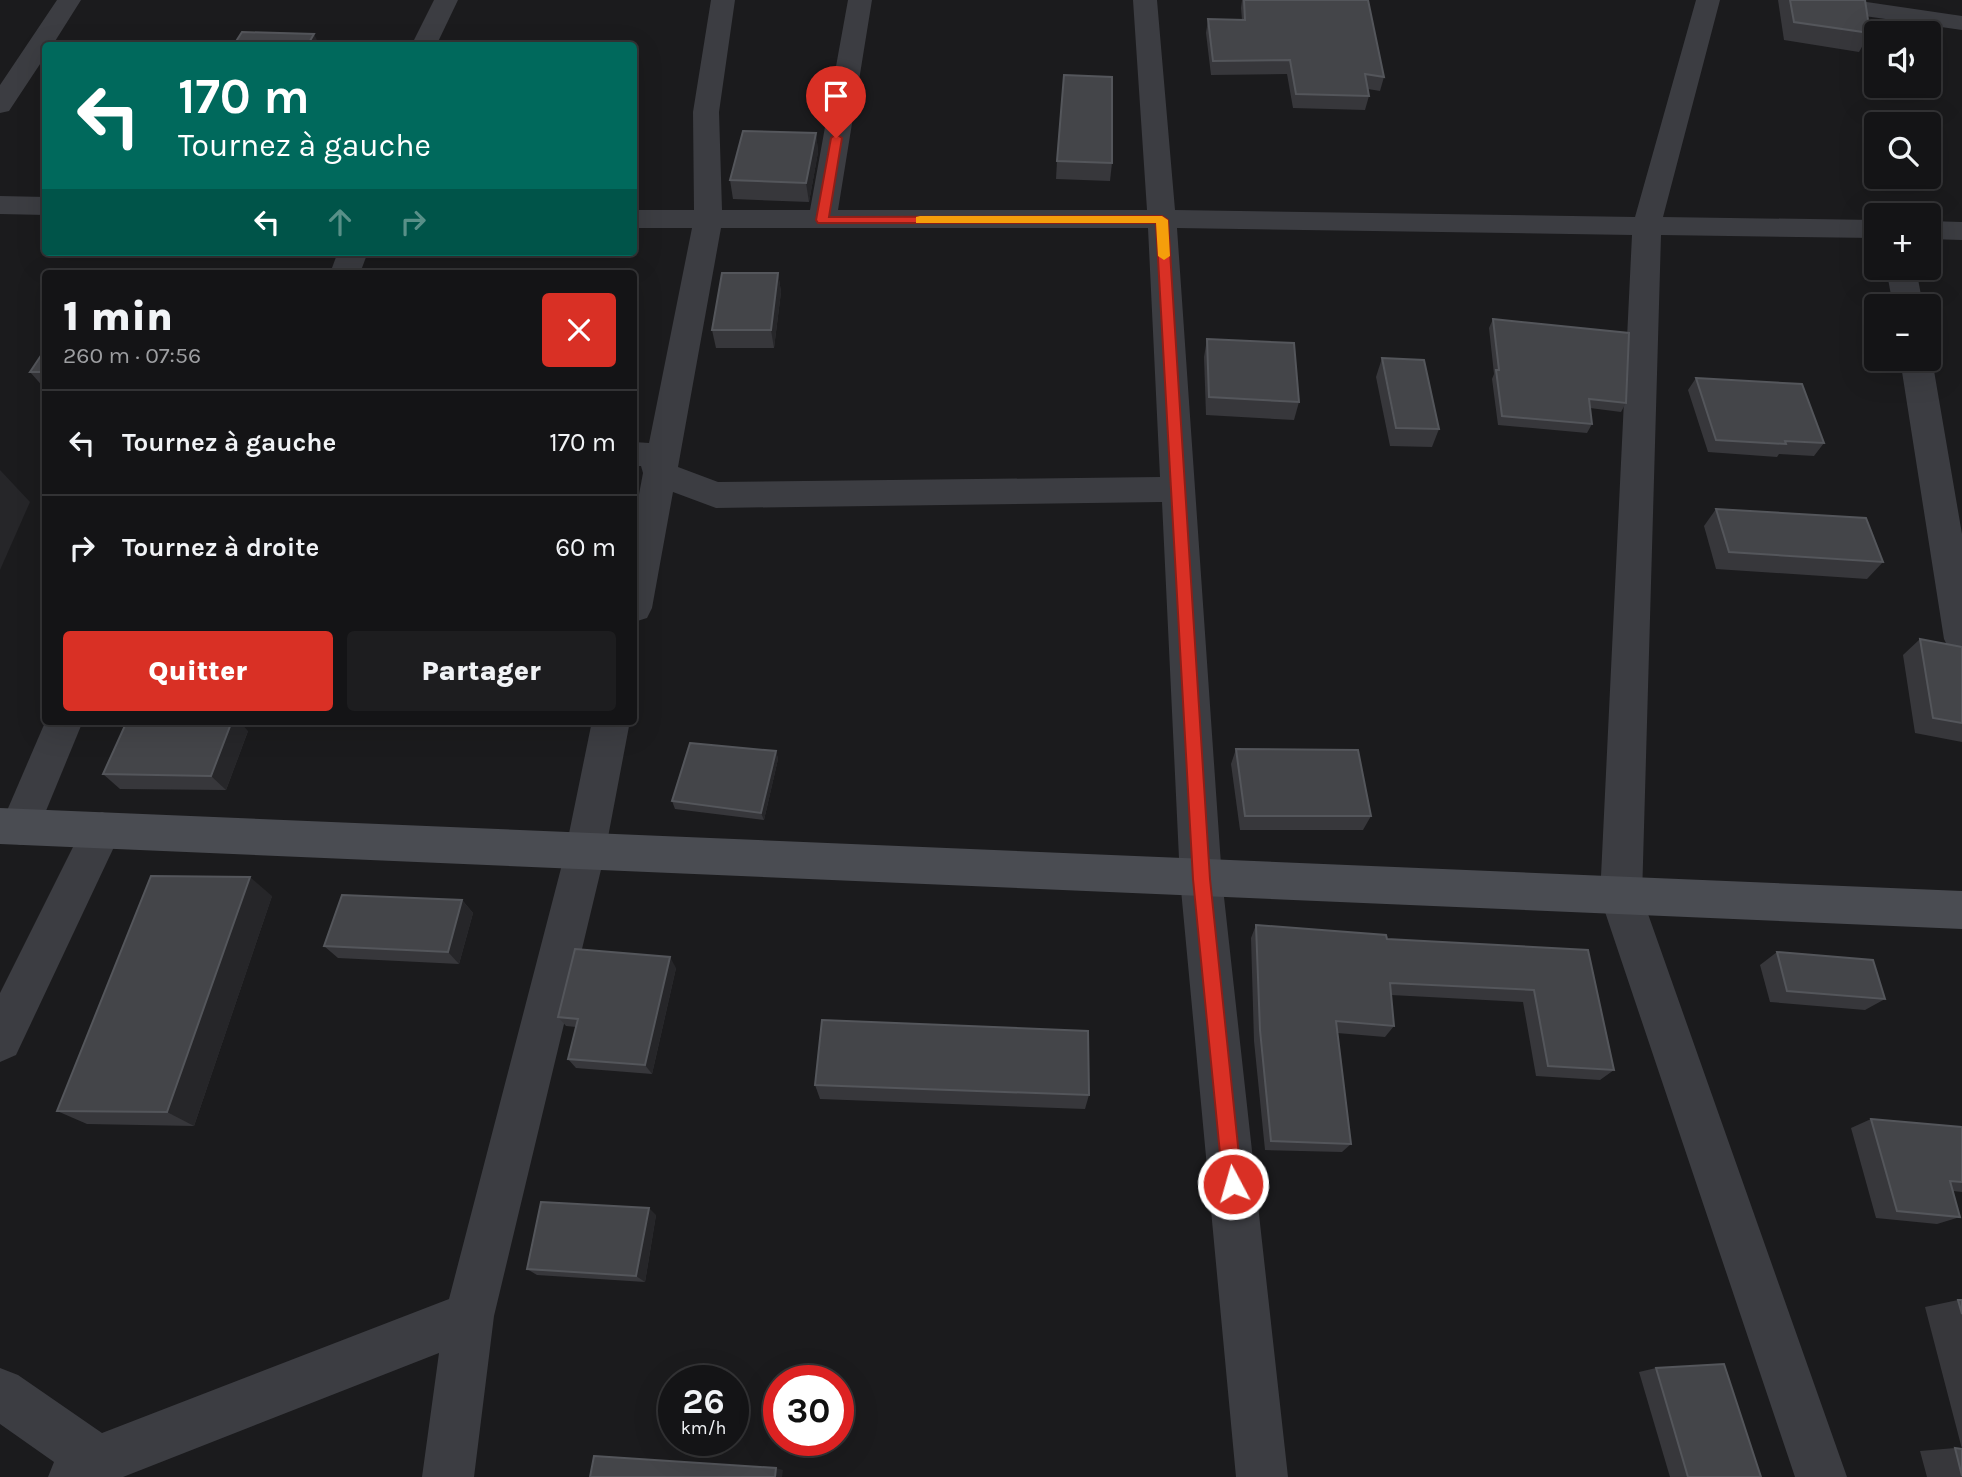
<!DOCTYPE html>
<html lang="fr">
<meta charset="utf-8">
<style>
:root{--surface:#141416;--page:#1d1d1f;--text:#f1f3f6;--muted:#9d9ea1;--line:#333335;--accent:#d93025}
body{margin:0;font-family:Karla,sans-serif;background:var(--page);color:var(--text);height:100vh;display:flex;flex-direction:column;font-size:26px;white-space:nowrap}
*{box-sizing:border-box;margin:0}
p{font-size:23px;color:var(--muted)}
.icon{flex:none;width:38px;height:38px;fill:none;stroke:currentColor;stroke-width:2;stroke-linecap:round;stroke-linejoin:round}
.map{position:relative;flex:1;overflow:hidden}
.details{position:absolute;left:42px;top:270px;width:595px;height:455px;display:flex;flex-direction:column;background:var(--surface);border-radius:7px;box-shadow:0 7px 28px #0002,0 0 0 2px var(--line)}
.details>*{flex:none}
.guide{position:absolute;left:42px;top:42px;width:595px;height:214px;border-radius:7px;box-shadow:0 7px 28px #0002,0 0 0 2px var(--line);background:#00695c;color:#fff;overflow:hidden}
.buttons{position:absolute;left:1864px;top:21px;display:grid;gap:14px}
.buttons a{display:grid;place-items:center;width:77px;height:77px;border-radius:7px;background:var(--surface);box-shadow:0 7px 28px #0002,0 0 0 2px var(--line);font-size:35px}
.speed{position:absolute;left:658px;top:1365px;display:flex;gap:14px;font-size:35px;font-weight:700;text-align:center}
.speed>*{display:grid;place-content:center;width:91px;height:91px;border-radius:50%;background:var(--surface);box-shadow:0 7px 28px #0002,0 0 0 2px var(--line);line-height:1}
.speed small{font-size:18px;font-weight:400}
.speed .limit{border:10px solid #d22;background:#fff;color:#111}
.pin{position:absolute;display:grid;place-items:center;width:60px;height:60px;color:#fff;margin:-72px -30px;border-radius:50% 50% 50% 0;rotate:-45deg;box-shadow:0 0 7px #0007}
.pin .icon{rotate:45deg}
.me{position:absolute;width:77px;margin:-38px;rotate:354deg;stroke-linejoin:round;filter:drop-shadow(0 0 5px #0008)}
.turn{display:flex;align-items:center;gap:24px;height:147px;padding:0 21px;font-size:32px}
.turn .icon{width:91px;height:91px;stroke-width:2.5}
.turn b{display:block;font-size:49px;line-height:60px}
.lanes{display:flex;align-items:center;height:66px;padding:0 21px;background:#0003;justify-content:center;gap:35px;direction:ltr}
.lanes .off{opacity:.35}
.round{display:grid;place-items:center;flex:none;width:74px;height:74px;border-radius:7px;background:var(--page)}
.overview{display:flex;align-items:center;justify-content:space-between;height:119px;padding:0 21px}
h1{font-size:42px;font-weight:800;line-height:52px}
.cta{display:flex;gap:14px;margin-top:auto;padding:14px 21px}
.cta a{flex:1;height:80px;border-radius:7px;background:var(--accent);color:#fff;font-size:28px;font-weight:800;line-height:80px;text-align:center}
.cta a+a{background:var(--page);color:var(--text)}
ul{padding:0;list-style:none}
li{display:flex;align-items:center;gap:21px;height:105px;padding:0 21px;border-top:2px solid var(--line)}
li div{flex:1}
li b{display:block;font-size:26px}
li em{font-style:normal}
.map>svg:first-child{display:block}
</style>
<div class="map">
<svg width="1962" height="1477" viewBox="0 0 1962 1477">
<rect width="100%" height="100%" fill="#1b1b1d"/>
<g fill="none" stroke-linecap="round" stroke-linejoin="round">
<g fill="#3c3d42" fill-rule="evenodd">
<path d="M57,0H81L52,46H46V55L9,111L0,113V85Z"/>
<path d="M434,0H458L436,46H411Z"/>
<path d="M711,0H735L719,112L722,210H810L848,0H872L838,210H1147L1133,0H1157L1175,210L1635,217L1696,0H1720L1663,217L1876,220V238L1661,235L1642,897L1847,1477H1795L1600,897L1632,235L1177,228L1222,879L1288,1477H1236L1180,879L1162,502L716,508L673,492L652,608L647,618L634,622V521L643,473L641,466H634V442L649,443L692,228H634V210H694L693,112ZM721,228H1148L1160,477L718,482L678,467Z"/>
<path d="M1790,0H1853L1962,16V30L1802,7L1793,5Z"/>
<path d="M0,196L46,197V215L0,214Z"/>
<path d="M1928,221L1962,222V240L1928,239Z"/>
<path d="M338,252H368L360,273H330Z"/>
<path d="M1886,268H1916L1923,306H1893Z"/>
<path d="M1928,354L1932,359L1962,534V654L1949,649L1944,639L1900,359H1928Z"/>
<path d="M46,720L83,721L34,840L20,845L6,840L0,827Z"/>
<path d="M592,721H630L605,853L494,1316L474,1477H422L439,1353L123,1477H48L54,1462L0,1424V1368L18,1375L102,1433L449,1299L565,853Z"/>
<path d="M102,812L116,817L122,830L16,1055L0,1062V993L88,817Z"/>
</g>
<path fill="#4a4c52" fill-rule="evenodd" d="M0,808L1962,891V929L0,844Z"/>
</g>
<g fill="#37373b">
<path d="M1242,0H1368L1384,77L1380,91L1368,89L1369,96L1365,110L1293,108L1287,74L1211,75L1206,33L1208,19L1242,20L1241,8Z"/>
<path d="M1778,0H1865L1870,33L1859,52L1784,40Z"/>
<path d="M816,133L818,152L809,202L733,199L730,180Z"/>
<path d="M1057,161L1112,163L1110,181L1056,179Z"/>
<path d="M778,273L781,292L774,348H716L712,330Z"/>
<path d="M1493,319L1626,403L1621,412L1590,408L1592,424L1587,433L1498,425L1492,379L1494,374L1489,328Z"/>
<path d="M1207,339L1299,402L1294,420L1206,415L1204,357Z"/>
<path d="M46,348V390L30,372Z"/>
<path d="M1382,358L1439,429L1432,447L1390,446L1376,377Z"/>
<path d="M1696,378L1824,443L1814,456L1779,454L1777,457L1708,452L1688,390Z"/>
<path d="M1716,509L1883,562L1867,579L1716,569L1704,526Z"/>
<path d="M1920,639L1962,647V742L1915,733L1903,655Z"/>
<path d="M248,731L226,790L120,789L103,774Z"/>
<path d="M1236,749L1371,816L1363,830H1240L1231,764Z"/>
<path d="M776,751L778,759L764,820L675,809L672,801Z"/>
<path d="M272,896L194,1126L87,1124L57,1111Z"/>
<path d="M462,900L473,913L459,964L338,958L324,946Z"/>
<path d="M1256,925L1387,939L1588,950L1614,1070L1600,1080L1536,1076L1523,1002L1391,995L1394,1026L1385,1037L1337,1033L1351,1144L1342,1152L1265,1150L1254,1041L1251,938Z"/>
<path d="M1777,952L1885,999L1865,1010L1770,1002L1760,965Z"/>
<path d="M676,968L652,1074L576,1068L568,1059L576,1027L566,1026L558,1017Z"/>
<path d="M815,1085L1089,1095L1085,1109L820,1099Z"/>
<path d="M1871,1119L1962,1127V1192L1953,1191L1960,1217L1937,1224L1876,1218L1851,1128Z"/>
<path d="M656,1215L645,1282L537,1275L527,1269Z"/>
<path d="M1958,1300H1962V1477H1927L1920,1451L1955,1448L1962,1449L1925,1307Z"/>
<path d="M1656,1368L1761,1477H1670L1639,1372Z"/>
</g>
<g fill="#262629">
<path d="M314,34L320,46H307Z"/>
<path d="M816,133L818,152L809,202L806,183Z"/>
<path d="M778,273L781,292L774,348L771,330Z"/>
<path d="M0,470L30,502L0,570Z"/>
<path d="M232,721H239L248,731L226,790L211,776Z"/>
<path d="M776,751L778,759L764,820L761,813Z"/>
<path d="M250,877L272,896L194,1126L167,1112Z"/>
<path d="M462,900L473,913L459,964L448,952Z"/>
<path d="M670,957L676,968L652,1074L645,1065Z"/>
<path d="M649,1208L656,1215L645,1282L636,1276Z"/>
<path d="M776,1468L783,1470L782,1477H775Z"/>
</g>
<g fill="#444549" stroke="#54565b" stroke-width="2">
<path d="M1244,0H1368L1384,77L1365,74L1369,96L1296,94L1290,60L1213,61L1208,19L1245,20Z"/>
<path d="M1790,0H1865L1870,33L1794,22Z"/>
<path d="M242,32L314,34L307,46H233Z"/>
<path d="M1064,75L1112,77V163L1057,161Z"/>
<path d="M743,131L816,133L806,183L730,180Z"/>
<path d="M722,273H778L771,330H712Z"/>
<path d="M1493,319L1629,333L1626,403L1589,399L1592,424L1502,416L1496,370H1499Z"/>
<path d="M1207,339L1294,343L1299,402L1209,397Z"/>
<path d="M46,348V372H30Z"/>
<path d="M1382,358L1424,360L1439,429L1396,428Z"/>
<path d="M1696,378L1802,384L1824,443L1785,441L1786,444L1716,440Z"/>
<path d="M1716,509L1866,518L1883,562L1729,552Z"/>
<path d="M1920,639L1962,647V723L1933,718Z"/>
<path d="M127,721H232L211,776L103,774Z"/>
<path d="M690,743L776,751L761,813L672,801Z"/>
<path d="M1236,749L1358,750L1371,816H1245Z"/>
<path d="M151,876L250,877L167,1112L57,1111Z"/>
<path d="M342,895L462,900L448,952L324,946Z"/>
<path d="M1256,925L1386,935L1387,939L1588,950L1614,1070L1548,1066L1534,990L1390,983L1394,1026L1336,1021L1351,1144L1271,1141L1260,1030Z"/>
<path d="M575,949L670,957L645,1065L568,1059L578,1019L558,1017Z"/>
<path d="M1777,952L1873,960L1885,999L1787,991Z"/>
<path d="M822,1020L1088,1031L1089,1095L815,1085Z"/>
<path d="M1871,1119L1962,1127V1182L1950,1181L1960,1217L1897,1211Z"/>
<path d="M541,1202L649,1208L636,1276L527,1269Z"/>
<path d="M1958,1300H1962V1314Z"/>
<path d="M1724,1364L1761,1477H1688L1656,1368Z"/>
<path d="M1955,1448L1962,1449V1476Z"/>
<path d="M594,1456L776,1468L775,1477H590Z"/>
</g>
<path fill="#d93025" stroke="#8d1f18" stroke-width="2" d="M836,134L842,138L829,217L1162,216L1168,220L1210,879L1242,1184L1240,1191L1233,1194L1226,1191L1223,1184L1193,879L1156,223H818L816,220L831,138Z"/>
<path fill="#f59e0b" d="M920,216H1162L1168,220L1170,256L1164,260L1158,256L1156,223H916V217Z"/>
</svg>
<div class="buttons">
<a><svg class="icon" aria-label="sound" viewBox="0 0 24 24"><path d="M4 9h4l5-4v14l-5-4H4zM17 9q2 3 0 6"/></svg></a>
<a><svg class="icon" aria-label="search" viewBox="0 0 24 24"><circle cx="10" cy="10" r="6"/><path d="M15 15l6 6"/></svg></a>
<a>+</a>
<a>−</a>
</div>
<div class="speed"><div>26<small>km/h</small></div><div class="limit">30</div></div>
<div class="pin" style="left:836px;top:138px;background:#d93025"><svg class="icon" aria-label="arrive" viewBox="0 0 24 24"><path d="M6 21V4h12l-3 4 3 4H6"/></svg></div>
<svg class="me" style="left:1233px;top:1184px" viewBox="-20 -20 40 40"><circle r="17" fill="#d93025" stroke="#fff" stroke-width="3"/><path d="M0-11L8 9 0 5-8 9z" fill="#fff"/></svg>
<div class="guide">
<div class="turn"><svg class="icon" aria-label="left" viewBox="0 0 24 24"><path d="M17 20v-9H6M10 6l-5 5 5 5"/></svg><div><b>170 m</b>Tournez à gauche</div></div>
<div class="lanes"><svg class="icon" aria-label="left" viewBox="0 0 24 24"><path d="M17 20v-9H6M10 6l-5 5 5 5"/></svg><svg class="icon off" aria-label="ahead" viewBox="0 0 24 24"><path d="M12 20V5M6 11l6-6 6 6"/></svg><svg class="icon off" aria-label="right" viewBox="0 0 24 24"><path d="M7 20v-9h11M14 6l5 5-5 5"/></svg></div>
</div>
<section class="details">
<div class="overview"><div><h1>1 min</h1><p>260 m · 07:56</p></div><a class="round" style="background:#d93025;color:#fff"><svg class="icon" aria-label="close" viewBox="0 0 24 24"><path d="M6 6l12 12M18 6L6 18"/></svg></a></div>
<ul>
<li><svg class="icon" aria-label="left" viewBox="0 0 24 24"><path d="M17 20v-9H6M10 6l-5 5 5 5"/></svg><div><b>Tournez à gauche</b></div><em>170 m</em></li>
<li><svg class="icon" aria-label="right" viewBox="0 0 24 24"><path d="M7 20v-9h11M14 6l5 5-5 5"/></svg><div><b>Tournez à droite</b></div><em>60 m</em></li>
</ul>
<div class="cta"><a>Quitter</a><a>Partager</a></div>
</section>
</div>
